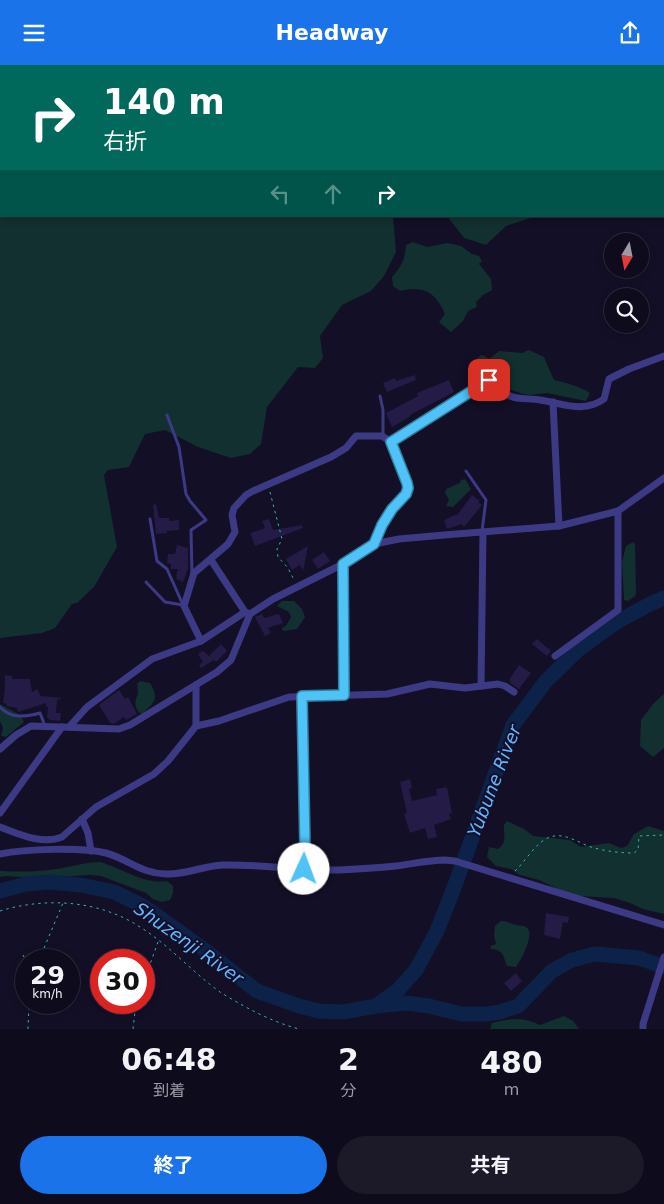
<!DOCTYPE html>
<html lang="ja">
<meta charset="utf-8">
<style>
:root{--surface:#0e0b1c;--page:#1c1929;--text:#f1f3f6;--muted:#9b9ba3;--line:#2e2b3b;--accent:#1a73e8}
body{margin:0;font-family:"DejaVu Sans","Noto Sans JP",sans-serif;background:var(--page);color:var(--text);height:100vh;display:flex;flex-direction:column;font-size:19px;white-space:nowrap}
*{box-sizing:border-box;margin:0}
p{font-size:16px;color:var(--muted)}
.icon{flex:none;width:28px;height:28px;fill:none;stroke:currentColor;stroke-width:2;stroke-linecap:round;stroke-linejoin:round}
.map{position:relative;height:964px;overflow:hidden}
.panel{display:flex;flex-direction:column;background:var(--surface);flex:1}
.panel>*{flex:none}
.top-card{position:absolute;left:0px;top:0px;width:665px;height:152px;box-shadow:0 2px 8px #0003,0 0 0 1px var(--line);background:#00695c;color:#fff;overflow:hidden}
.needle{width:32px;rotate:190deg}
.tools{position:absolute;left:604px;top:168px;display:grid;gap:10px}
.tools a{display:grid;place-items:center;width:45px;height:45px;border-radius:50%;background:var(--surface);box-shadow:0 2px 8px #0003,0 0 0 1px var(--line);font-size:25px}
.speed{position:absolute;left:15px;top:884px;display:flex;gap:10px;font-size:25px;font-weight:700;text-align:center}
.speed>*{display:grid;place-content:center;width:65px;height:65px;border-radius:50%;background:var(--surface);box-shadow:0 2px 8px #0003,0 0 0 1px var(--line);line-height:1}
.speed small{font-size:12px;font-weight:400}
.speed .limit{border:8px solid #d22;background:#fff;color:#111}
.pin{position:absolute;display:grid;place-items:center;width:42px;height:42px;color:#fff;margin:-21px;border-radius:10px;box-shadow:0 2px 8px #0006}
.me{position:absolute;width:55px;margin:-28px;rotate:2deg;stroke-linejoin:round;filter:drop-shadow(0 0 4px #0008)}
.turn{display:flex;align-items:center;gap:18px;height:105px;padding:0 20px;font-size:22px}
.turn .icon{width:65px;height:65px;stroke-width:2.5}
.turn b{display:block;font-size:35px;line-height:42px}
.lanes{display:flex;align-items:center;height:48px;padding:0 20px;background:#0003;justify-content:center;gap:25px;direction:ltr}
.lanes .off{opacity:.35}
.eta{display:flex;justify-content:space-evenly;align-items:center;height:85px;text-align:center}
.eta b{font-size:30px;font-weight:700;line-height:35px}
.button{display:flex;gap:10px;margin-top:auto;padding:10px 20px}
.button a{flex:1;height:58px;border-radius:30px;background:var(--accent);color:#fff;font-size:20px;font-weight:700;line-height:58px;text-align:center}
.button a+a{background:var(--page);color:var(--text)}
header{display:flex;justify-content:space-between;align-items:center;height:65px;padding:0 20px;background:var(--accent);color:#fff;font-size:22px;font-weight:700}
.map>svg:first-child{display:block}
</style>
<header><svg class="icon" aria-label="menu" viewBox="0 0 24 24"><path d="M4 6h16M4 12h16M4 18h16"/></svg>Headway<svg class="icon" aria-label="share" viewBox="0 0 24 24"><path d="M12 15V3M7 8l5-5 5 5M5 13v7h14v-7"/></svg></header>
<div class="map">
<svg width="664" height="964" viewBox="0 0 664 964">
<rect width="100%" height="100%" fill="#130f26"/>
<g fill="#12302f">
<path d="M0,0H664V55V1H1V151H393L396,187L384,211L371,226L342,240L320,271L323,293L315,303L298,302L267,342L261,379L250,389L231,393L198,382L165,365L145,369L129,402L108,405L104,410L117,482L94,522L77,538L72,539L55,563L42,568L0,573Z"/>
<path d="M447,151H537L506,161L486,180L464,173Z"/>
<path d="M413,177L427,182L447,178L461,181L472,189L479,191L482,196L479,199L491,214L492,225L483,230L476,237L477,242L468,246L463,256L451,267L439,257L445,249C436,227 423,220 400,226L393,221L392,212C402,201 405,194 406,180Z"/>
<path d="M529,285L544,292L554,315C564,317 581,322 590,328L586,336L547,328L530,330L523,329L503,322L497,313L490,309L487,303L474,301V296L481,290L485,291L489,294L499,286L522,288Z"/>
<path d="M465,414L471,424L453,442L446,441L449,435L445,428L446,424L460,418L461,415Z"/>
<path d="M633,477L635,479L636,528L635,531L628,536L624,535L622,497L626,481Z"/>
<path d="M282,536H294L302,544L305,552L297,564L284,566L282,565V563L286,561L291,552L289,547L277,541Z"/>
<path d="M140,616L150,618C159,634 156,636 142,649C134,645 134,636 138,629L137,619Z"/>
<path d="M664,629V683L653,692L640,681L641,655L653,639Z"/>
<path d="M0,639L20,650L24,657L6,672L1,671L3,663L0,656Z"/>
<path d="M507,756L524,764L533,771L570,775L581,782L609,778L621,783L627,781L634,769L648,761L664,766V849L643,844L630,838L614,833L579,831L560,825L539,815L520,810L511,804L496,801L487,792L489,782L498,784C508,777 503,771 504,760Z"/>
<path d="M100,797C122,803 144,820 167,816L173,821V828L170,835L162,837L153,834L146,828L101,811L90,810L59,812H20L6,811L0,812V806C19,807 37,807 56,804C71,802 85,797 100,797Z"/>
<path d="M501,856C508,856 510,859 516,860C520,861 524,860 527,863C535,869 521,895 516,902L507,901C503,891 504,885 491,884V881L496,879L494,870L495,861Z"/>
<path d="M564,951L573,956L579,964H490L492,958C510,953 524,952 540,960Z"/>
</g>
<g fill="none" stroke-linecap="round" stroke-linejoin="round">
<g stroke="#0c2248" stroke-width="15">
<path d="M0,826L26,819L49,817L81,820L114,827L139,839L152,847L202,883L257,926L299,941L319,946L343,947L376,941L406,938L429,941L461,949H486L500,947L518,941L552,906L572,895L595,889L639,893L664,902"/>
<path d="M377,940L398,925L416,905L437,866L455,820L513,660L546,616L578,585L615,558L650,539L664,533"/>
</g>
</g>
<g fill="#241b47">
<path d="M415,310L416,315L387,327L383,318L395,313L396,316Z"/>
<path d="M449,315L454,327L410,350L411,351L392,362L386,348L418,331L417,328Z"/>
<path d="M472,430L480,436L478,437L482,440L464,462L462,459L447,464L444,455L458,449Z"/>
<path d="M156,439L159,453H169L170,456L179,455V465L167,466V468L156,469L153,440Z"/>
<path d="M269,454L273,465L302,460L303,463L255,481L250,468L265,463L262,456Z"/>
<path d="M177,480L188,483V504L183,517L176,514L177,512L176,511L178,504H171V499L167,498L168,489H175Z"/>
<path d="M308,481L303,506L300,500L292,505L286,494Z"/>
<path d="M324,487L330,496L318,504L312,495Z"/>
<path d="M262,549L264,553L279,549L283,558L268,563L271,568L265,571L255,552Z"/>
<path d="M537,574L551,586L547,591L532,579Z"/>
<path d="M221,579L227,586L216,597L214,595L201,603L199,600L203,597L198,589L203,586L209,591Z"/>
<path d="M519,600L531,608L519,624L510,618L511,617L509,615Z"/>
<path d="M5,610L12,611V614H30L32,627L37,624L41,631L62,633L57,635L56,648H61L60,656L50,655L47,652L48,642H46V638L18,647L17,643L6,641L7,639L3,638L5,623Z"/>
<path d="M119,625L125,634L128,632L137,649L126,655L124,652L114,659L110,658L99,640Z"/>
<path d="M410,714L412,723L409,724L412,736L437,730L436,724L447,722L452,748L449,749L451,754L434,760L437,772L428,774L425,763L410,768L404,749L407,748L400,717Z"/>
<path d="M546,848L569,852L568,858L563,857L560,874L544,870Z"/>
<path d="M516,908L522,916L511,926L504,918Z"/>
</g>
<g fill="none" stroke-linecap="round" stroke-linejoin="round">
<g stroke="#2fb8b0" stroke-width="1" stroke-dasharray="2.5 4" stroke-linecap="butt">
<path d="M270,427L282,474L277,484L278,492L288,503L294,515"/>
<path d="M515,806C524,798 534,781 544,775C559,765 574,775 588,781C603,786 619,788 634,788L638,785L639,771L664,770"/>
<path d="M0,846C45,832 99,835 140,862C169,880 192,907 220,927C244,942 272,957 299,964"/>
<path d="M23,890L26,896"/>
<path d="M39,895L63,838"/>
<path d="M144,916L158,877"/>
<path d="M28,964L29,938"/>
<path d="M133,964L136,938"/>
</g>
<g stroke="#3d3a85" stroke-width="3">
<path d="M380,331L383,345V370"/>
<path d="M167,350L179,382L186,429L190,436L206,455L191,465L192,509"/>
<path d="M466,406L486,435L482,466"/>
<path d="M150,454L157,496L167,504L183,540"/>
<path d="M146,517L165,537L183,540"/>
<path d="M0,642C11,654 26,652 40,648L45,661"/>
</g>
<g stroke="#3d3a85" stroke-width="7">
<path d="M553,337L559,461"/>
<path d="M391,377L489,315C497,318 501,328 510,331C519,335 531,333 540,335C562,338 583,349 604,334L609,314L629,304L664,291"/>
<path d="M211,495L245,547"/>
<path d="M343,499L344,630"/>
<path d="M201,576L184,541L194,508L228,479L235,467L232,450L234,443L246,430L253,426L331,392L346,383L356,371H382L391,377L407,417L408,423L406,429L392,444L382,460L374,479"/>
<path d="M555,591L618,545V446"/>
<path d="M196,620V661"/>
<path d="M481,621L483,467"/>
<path d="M302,631L305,782L304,804"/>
<path d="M69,662L87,642L152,594L201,576L245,547L250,549"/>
<path d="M0,684L16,670L31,661L119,664L130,660L217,607L231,595L250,549L273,534L343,499L374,479L399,474L444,470L559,461L618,446L664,413"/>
<path d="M0,748L62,662"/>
<path d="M82,754L88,768L91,786"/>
<path d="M0,762C19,769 42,780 62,772L96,742L154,709L168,696L196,661L219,656L289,632L387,629L430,619L465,623L498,619L505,621L514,627"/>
<path d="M0,789C25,784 82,782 106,788C128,794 142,809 166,809C185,810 203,801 222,800C261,799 300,806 339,805C358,804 377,803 396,801C412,799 429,795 445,795L455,796L664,860"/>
<path d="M643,964V959L664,892"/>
</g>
</g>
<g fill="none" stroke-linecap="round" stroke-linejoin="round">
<g stroke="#337fa1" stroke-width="12">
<path id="route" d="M304,804L305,782L302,631L344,630L343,499L374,479L382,460L392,444L406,429L408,423L407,418L391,377L489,315"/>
</g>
<use href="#route" stroke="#4fc3f7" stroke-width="9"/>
</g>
<g text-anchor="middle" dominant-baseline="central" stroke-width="4" stroke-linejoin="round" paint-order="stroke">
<g font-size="18" font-style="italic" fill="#62b6ff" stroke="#130f26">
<text transform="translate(494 716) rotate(-69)">Yubune River</text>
<text transform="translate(189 878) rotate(35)">Shuzenji River</text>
</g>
</g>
</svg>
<div class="tools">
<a><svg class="needle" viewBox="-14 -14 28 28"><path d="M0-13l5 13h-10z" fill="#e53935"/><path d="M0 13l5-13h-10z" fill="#9b9ba3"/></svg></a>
<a><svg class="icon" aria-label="search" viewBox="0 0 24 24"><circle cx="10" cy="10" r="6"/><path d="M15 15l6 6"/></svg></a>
</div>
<div class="speed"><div>29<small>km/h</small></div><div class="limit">30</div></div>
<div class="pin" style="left:489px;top:315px;background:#d93025"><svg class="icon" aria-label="arrive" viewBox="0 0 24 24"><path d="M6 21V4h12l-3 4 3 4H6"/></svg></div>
<svg class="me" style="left:304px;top:804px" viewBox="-20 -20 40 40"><circle r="19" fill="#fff"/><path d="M0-13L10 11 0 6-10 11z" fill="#4fc3f7"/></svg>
<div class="top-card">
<div class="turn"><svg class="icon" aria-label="right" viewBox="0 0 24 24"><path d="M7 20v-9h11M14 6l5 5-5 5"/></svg><div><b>140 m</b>右折</div></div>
<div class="lanes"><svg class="icon off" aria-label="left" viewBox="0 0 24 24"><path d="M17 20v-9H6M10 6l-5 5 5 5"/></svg><svg class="icon off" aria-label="ahead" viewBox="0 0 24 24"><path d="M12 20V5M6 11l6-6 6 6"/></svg><svg class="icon" aria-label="right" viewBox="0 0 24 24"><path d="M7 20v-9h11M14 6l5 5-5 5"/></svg></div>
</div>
</div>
<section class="panel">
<div class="eta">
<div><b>06:48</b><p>到着</p></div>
<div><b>2</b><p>分</p></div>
<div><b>480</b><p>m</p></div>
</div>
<div class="button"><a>終了</a><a>共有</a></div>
</section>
